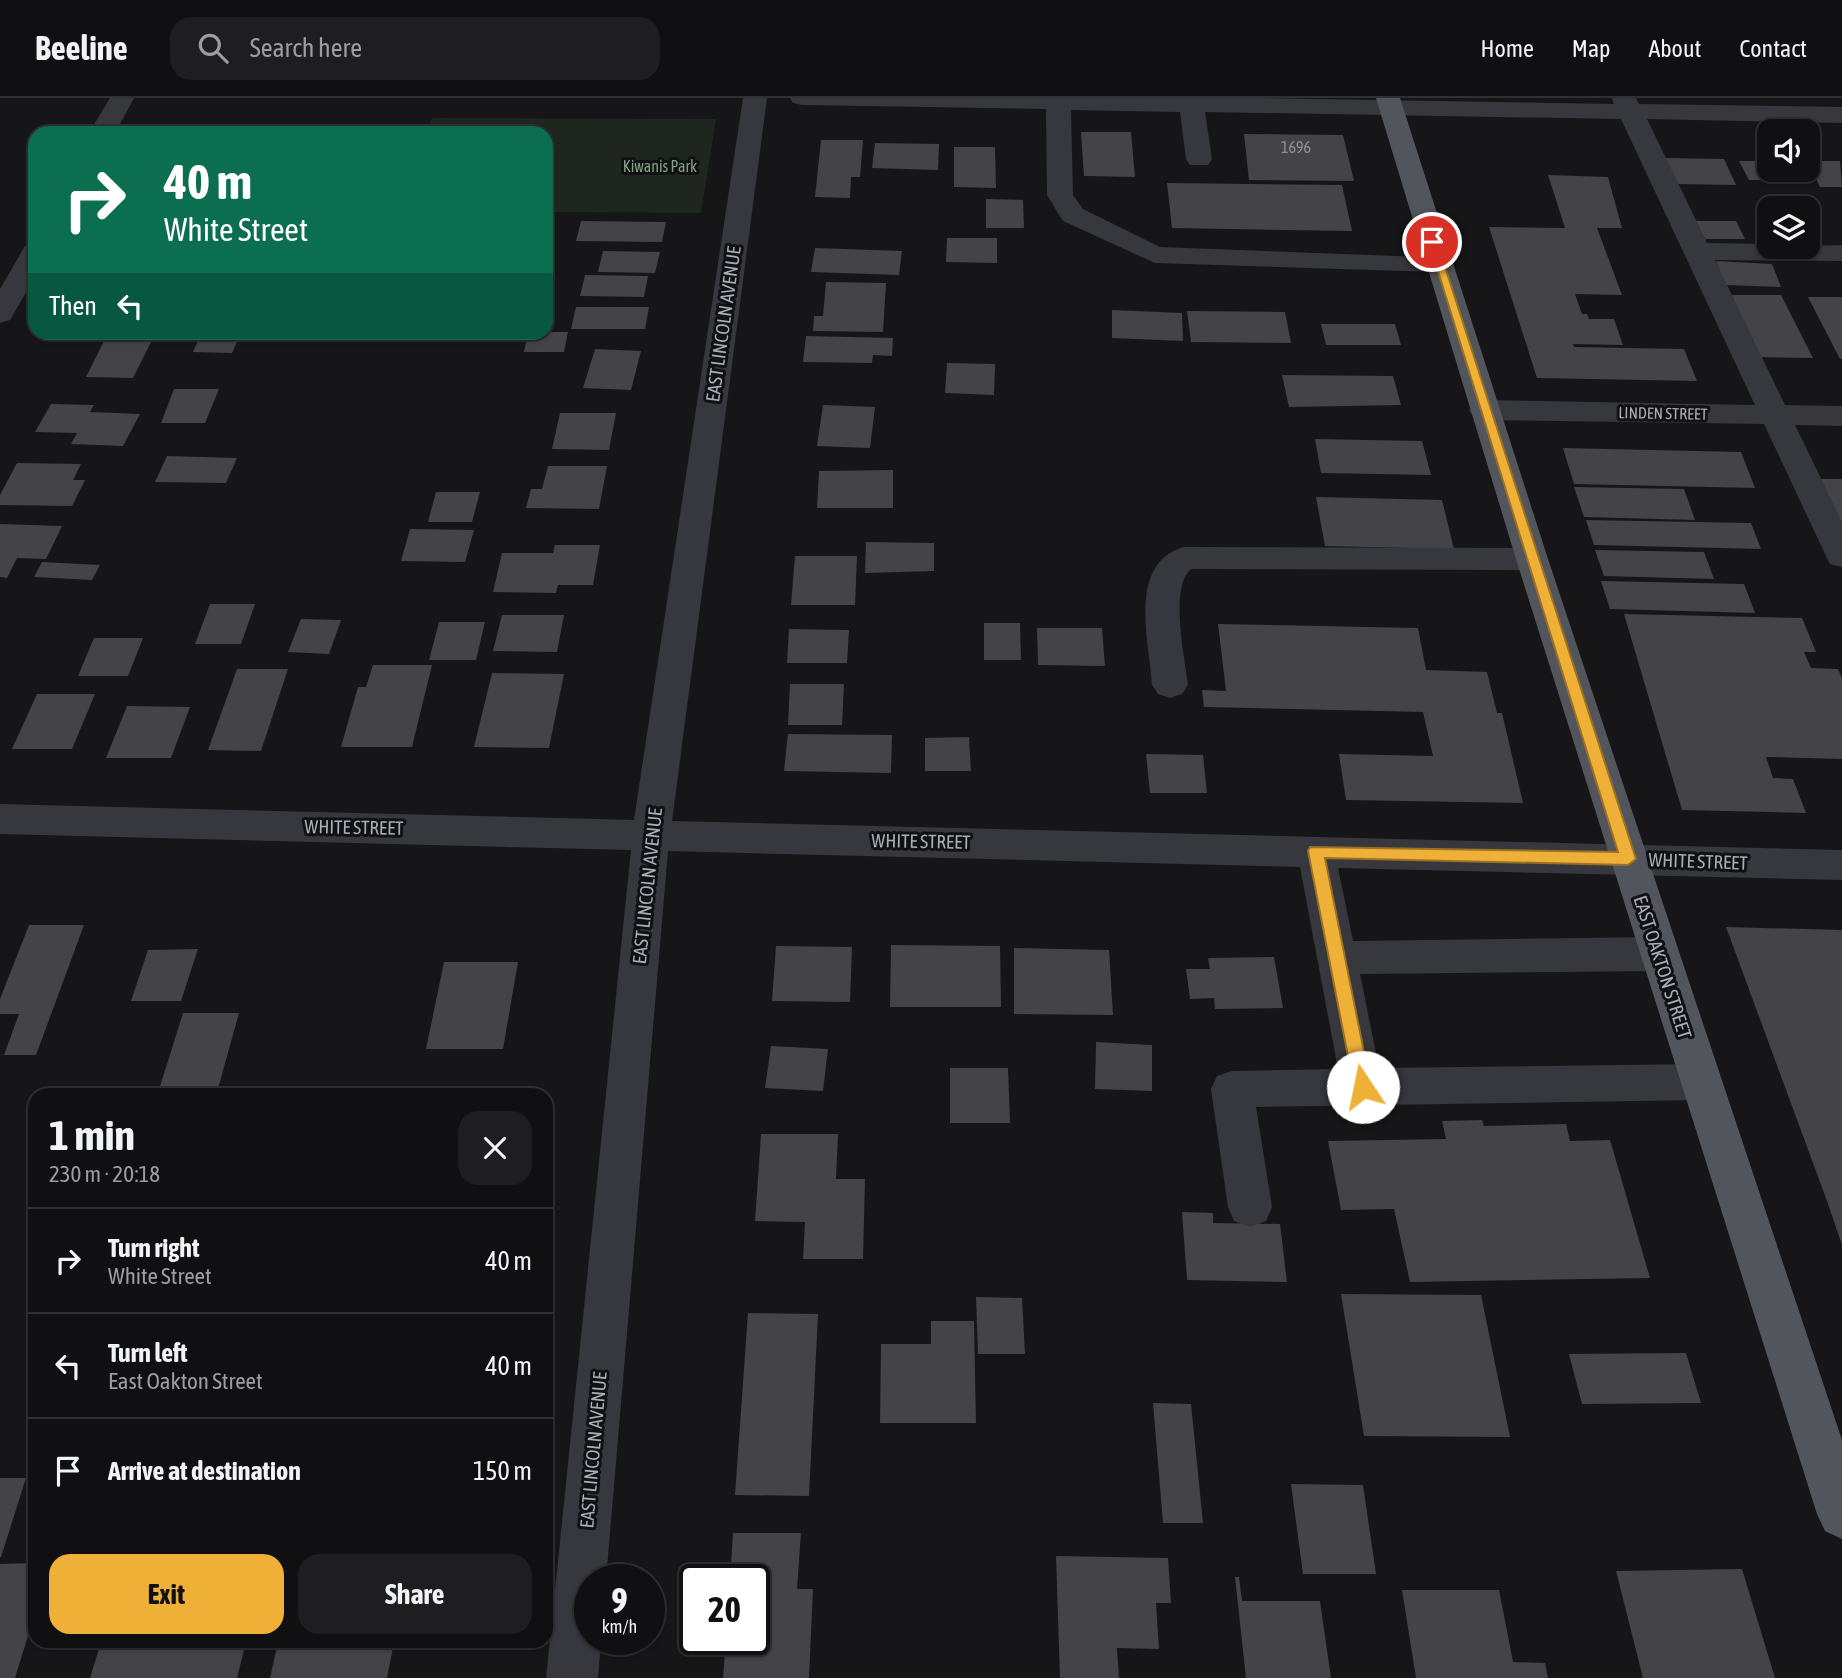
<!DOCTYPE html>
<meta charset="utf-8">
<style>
:root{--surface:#101012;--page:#1e1e20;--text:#f1f3f6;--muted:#9c9d9f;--line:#303032;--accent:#efb038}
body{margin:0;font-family:"Asap Condensed",sans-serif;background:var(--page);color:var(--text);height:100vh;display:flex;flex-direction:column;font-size:26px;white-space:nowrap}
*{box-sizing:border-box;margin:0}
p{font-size:23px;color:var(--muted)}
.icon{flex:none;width:38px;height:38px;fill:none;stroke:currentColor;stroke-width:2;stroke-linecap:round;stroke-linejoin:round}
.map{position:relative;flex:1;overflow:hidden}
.details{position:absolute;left:28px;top:990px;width:525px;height:560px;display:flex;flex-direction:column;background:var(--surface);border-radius:21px;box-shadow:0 2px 5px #0004,0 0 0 2px var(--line)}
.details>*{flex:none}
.top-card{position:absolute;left:28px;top:28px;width:525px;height:214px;border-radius:21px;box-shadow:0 2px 5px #0004,0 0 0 2px var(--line);background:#0b6e4f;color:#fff;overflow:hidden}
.fabs{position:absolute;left:1757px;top:21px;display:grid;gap:14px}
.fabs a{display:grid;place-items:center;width:63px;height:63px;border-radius:14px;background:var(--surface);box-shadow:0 2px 5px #0004,0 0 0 2px var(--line);font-size:35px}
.speed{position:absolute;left:574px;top:1466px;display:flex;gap:14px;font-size:35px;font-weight:700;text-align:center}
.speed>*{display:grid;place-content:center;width:91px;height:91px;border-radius:50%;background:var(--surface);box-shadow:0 2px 5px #0004,0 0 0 2px var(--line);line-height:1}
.speed small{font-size:18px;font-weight:400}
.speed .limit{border:4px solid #111;border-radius:10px;background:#fff;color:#111}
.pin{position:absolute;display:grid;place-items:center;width:60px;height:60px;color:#fff;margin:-30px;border:4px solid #fff;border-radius:50%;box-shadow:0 2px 7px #0007}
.me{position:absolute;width:77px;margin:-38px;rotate:349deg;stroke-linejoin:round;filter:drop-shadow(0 0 5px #0008)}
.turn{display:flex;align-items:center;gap:24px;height:147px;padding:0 21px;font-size:32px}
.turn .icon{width:91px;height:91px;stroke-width:2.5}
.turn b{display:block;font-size:49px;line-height:60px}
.then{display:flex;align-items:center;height:66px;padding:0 21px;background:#0003;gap:14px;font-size:26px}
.round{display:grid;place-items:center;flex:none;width:74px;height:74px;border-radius:21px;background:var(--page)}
.overview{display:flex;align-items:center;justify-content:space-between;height:119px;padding:0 21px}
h1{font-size:42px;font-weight:700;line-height:52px}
.cta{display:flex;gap:14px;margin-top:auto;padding:14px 21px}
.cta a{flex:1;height:80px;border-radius:21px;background:var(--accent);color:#111;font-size:28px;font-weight:700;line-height:80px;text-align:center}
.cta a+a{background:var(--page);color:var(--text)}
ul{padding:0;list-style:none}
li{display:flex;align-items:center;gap:21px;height:105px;padding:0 21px;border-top:2px solid var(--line)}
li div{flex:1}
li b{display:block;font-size:26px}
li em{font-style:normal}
header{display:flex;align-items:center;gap:42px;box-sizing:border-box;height:98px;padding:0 35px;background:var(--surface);border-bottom:2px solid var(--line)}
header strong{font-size:33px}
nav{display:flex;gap:38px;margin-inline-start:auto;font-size:24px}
.search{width:490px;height:63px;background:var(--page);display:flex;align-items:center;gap:18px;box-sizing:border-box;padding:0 24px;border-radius:21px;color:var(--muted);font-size:26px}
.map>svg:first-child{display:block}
</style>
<header>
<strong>Beeline</strong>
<div class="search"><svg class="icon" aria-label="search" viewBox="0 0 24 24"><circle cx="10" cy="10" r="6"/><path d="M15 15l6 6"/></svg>Search here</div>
<nav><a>Home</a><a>Map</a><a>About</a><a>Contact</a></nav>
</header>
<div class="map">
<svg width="1842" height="1580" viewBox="0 0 1842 1580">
<rect width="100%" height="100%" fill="#161618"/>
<path fill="#1e261f" d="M432,20L716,21L701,115L546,114V35H426Z"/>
<g fill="#434348">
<path d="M1081,34H1131L1135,79L1084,78Z"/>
<path d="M1244,36L1343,37L1354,83L1249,82Z"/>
<path d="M821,42H863L860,79H851L850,100L815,99Z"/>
<path d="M875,45L939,46L938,72L872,70Z"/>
<path d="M954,49H995L996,90L954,89Z"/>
<path d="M1664,60L1724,61L1736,87L1676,86Z"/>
<path d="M1739,63H1769V72H1804L1810,82H1749Z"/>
<path d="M1808,63H1840L1842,89H1820Z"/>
<path d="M1548,77L1608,79L1622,130H1597L1622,197L1575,196L1582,216H1587L1589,221H1614L1623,247L1573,246L1574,249L1684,251L1697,283L1537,280L1489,129L1565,130Z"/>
<path d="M1167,85L1342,87L1352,133L1172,130Z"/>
<path d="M986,101L1023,102L1024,130H986Z"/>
<path d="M581,123L666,124L662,144L576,143Z"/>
<path d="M1695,123H1736L1745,141H1705Z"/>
<path d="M947,140H997V165L946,164Z"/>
<path d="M815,150L902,153L899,177L811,174Z"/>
<path d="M603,153L660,154L655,175L598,174Z"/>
<path d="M1716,163L1772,166L1781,189L1725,187Z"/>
<path d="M585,177L648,178L644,199L580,198Z"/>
<path d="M826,184L886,185L883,234L813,233L814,218H823Z"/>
<path d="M1726,197H1781L1813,260L1756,259Z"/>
<path d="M1808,199H1842V261H1840Z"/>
<path d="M576,209H649L645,231H571Z"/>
<path d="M1112,212L1182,215L1183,243L1112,240Z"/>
<path d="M1187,213L1285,214L1291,245L1191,244Z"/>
<path d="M1321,226H1395L1401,247H1326Z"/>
<path d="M202,234H241L232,255L193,254Z"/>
<path d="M528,234H568L564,254H524Z"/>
<path d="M806,238L893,240L892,258L873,257L872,265L803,264Z"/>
<path d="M105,241L152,242L133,280L86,279Z"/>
<path d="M595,251L641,253L631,292L583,290Z"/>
<path d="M947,265L995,266L994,297L945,295Z"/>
<path d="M1282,277L1393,278L1401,307L1289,309Z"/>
<path d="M174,291H219L205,325H161Z"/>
<path d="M51,306L94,307L90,314L140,316L123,348L71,346L77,335L35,334Z"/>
<path d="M823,307L875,309L870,350L817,348Z"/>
<path d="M560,315H616L609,352L552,351Z"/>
<path d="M1315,341L1422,343L1431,377L1321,375Z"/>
<path d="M1563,350L1741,354L1755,390L1574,386Z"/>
<path d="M167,358L237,360L226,385L155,384Z"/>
<path d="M17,365L81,366L73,382H85L72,408L0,407V397Z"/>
<path d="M548,368H607L599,411L526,410L531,391H542Z"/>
<path d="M893,372V410H817L819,373Z"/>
<path d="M1818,381H1842V429Z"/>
<path d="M1574,389L1684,391L1695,422L1584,419Z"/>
<path d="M436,394H480L472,424H428Z"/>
<path d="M1316,399L1442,402L1454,451L1325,448Z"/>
<path d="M1586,422L1751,425L1761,451L1594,447Z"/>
<path d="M0,426L62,428L46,461L17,460L7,480L0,479Z"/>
<path d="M410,431L474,432L465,464L401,463Z"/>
<path d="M866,444L934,445V473L865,475Z"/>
<path d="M555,447H600L593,487H558L556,495L493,494L502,455H553Z"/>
<path d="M1595,452L1704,454L1714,481L1604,478Z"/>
<path d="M795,458H857L855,507H791Z"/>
<path d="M42,464L100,467L92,482L34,479Z"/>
<path d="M1601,483L1744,486L1755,515L1610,511Z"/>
<path d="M210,506H255L241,546H195Z"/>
<path d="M1624,516L1802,520L1816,554H1804L1811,570L1838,571L1842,580V661L1766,659L1773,680L1793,681L1806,715L1682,712Z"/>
<path d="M502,517H564L557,554L493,553Z"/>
<path d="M301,521L341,522L329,556L288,554Z"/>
<path d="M439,524H485L476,562H429Z"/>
<path d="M984,525H1020L1021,562H984Z"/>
<path d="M1218,526L1418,530L1426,572L1487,574L1497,615H1502L1523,705L1346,702L1339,656L1433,658L1423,614L1204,609L1202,592L1226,593Z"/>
<path d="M1037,530H1102L1105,568L1038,567Z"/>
<path d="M789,531L849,532L847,565H787Z"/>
<path d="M94,540H143L128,578H78Z"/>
<path d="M373,567H432L412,649H341L358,589H366Z"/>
<path d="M237,571H288L261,653L208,652Z"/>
<path d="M492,575L564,576L549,650L474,649Z"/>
<path d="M790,586H844L842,627H788Z"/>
<path d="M37,596H95L72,651H12Z"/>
<path d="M127,608L190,609L171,660H106Z"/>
<path d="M788,636L892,637L891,675L784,673Z"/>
<path d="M969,639L971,673H925V640Z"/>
<path d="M1146,656L1203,657L1207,695H1150Z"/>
<path d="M29,827H84L36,957H4L19,916H0V901Z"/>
<path d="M1726,829L1842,832V1147L1827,1103Z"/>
<path d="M891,847L1000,848L1001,909H890Z"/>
<path d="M776,848L852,849L850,904L772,903Z"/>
<path d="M1014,850L1109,852L1113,917L1014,916Z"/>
<path d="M198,851L181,903H131L148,852Z"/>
<path d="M1274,859L1283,910L1215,911L1214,900L1190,901L1186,871H1210L1208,860Z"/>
<path d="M444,864H518L503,951H426Z"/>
<path d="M183,915H239L216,998H157Z"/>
<path d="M1096,944L1152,947V993L1095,991Z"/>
<path d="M771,948L828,951L823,993L765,990Z"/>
<path d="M950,970H1008L1010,1025H950Z"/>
<path d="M1482,1022L1484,1028L1566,1026L1570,1043L1610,1042L1650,1180L1410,1184L1394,1111L1341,1112L1328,1043L1446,1041L1442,1023Z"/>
<path d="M761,1036H838L836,1081H865L863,1161H803L805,1124L755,1123Z"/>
<path d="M1182,1114L1213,1115V1125L1280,1126L1287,1184L1187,1182Z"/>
<path d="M1341,1196L1481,1197L1510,1339L1364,1338Z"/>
<path d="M976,1199L1022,1200L1025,1256H978Z"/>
<path d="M748,1215L818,1216L809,1398L735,1397Z"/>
<path d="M931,1223H974L976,1325H880L881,1246H931Z"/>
<path d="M1686,1255L1701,1305L1582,1306L1569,1256Z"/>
<path d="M1153,1305L1191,1306L1203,1425H1163Z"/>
<path d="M0,1380H26L1,1459H0Z"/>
<path d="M1291,1386L1363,1387L1376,1476H1303Z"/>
<path d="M733,1435H801L797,1491H813L809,1580H723L726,1542H754V1482H730Z"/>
<path d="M1056,1458L1168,1460L1171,1505H1156L1159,1551L1117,1550L1119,1580H1060Z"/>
<path d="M35,1465V1515L15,1580H0V1466Z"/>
<path d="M1742,1471L1775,1580H1643L1616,1473Z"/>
<path d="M1235,1479H1239L1242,1503H1320L1331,1580H1246Z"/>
<path d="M1402,1492H1499L1513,1564L1545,1565L1548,1580H1416Z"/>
<path d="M101,1544H246L237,1580H90Z"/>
<path d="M278,1544H394L387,1580H270Z"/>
</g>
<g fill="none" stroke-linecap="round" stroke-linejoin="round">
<g fill="#37383d" fill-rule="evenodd">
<path d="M110,0H134L115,35H89Z"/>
<path d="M743,0H767L672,723L1842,752V782L1338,770L1353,843L1659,839L1673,844L1679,856L1673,868L1659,873L1360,876L1379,970L1701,966L1716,971L1722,984L1716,997L1701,1002L1256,1009L1272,1109L1266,1123L1250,1129L1234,1123L1228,1109L1211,991L1217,978L1232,973L1338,971L1300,769L668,753L606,1482H590V1542H601L598,1580H546L631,752L0,736V706L634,722Z"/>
<path d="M790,0H1262L1614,6L1612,0H1636L1639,6L1842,9V25L1647,21L1707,145L1769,146V149L1842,147V163L1715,162L1785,307L1842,308V328L1795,327L1842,424V469L1830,466L1826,458L1764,326L1484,322L1473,319L1469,312L1473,305L1484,302L1755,307L1621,21L1205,14L1212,61L1208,67H1190L1186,61L1180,14L1071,12L1073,97L1083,111L1160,149L1448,160L1452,166L1448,172L1438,174L1155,165L1063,123L1047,97L1046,11L802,7L793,5Z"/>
<path d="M35,146V179L10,222L0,225V191L25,148Z"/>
<path d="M1184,449L1532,450L1544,453L1548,461L1544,469L1532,472L1191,471C1169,489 1185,560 1188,587L1182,596L1170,600L1158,596L1152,587C1149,543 1127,465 1184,449Z"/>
</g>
<path fill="#53555c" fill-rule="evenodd" d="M1376,0H1400L1548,461L1842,1342V1441L1825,1433L1817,1416L1516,461Z"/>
</g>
<path fill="#efb038" stroke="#9b7224" stroke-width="2" d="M1428,141L1437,144L1636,761L1628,767L1325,760L1371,989L1363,997L1354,989L1308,753L1310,749L1618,754Z"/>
<g text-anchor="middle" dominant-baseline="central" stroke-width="6" stroke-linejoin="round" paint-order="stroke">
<g font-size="16" fill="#90929c">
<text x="1296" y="49">1696</text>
</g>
<g font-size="16" fill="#80a382" stroke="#111113">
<text x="660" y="68">Kiwanis Park</text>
</g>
<g font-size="16" fill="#a9adb8" stroke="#111113">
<text transform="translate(1663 315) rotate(1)">LINDEN STREET</text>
</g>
<g font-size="19" fill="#a9adb8" stroke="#111113">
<text transform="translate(723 226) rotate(-82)">EAST LINCOLN AVENUE</text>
<text transform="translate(354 729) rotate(1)">WHITE STREET</text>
<text transform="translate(921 743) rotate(1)">WHITE STREET</text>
<text transform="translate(1698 763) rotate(2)">WHITE STREET</text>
<text transform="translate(647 788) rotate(-84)">EAST LINCOLN AVENUE</text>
<text transform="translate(1663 869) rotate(72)">EAST OAKTON STREET</text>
<text transform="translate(593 1352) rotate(-85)">EAST LINCOLN AVENUE</text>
</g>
</g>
</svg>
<div class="fabs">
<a><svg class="icon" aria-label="sound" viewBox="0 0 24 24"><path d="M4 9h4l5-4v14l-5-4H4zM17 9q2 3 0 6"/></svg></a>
<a><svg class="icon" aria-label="layers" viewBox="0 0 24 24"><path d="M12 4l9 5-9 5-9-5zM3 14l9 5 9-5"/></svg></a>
</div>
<div class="speed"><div>9<small>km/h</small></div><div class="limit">20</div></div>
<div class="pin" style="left:1432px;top:144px;background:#d93025"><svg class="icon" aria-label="arrive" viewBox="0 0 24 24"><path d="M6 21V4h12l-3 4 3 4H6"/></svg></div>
<svg class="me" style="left:1363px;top:989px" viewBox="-20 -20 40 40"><circle r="19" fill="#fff"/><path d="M0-13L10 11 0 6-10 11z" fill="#efb038"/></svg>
<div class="top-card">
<div class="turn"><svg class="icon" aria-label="right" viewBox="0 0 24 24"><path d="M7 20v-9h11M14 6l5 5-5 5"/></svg><div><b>40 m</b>White Street</div></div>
<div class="then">Then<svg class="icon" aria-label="left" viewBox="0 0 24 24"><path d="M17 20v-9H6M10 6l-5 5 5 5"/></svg></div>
</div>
<section class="details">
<div class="overview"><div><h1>1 min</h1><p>230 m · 20:18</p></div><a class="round"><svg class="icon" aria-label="close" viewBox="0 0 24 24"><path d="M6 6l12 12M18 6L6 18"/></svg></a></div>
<ul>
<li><svg class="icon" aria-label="right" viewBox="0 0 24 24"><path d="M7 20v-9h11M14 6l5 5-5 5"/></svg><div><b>Turn right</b><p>White Street</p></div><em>40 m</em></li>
<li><svg class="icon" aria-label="left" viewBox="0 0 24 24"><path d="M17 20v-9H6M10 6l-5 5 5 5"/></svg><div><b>Turn left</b><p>East Oakton Street</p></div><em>40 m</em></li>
<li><svg class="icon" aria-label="arrive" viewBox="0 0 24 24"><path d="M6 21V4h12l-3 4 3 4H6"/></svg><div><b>Arrive at destination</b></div><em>150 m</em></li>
</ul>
<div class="cta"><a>Exit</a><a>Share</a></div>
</section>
</div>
